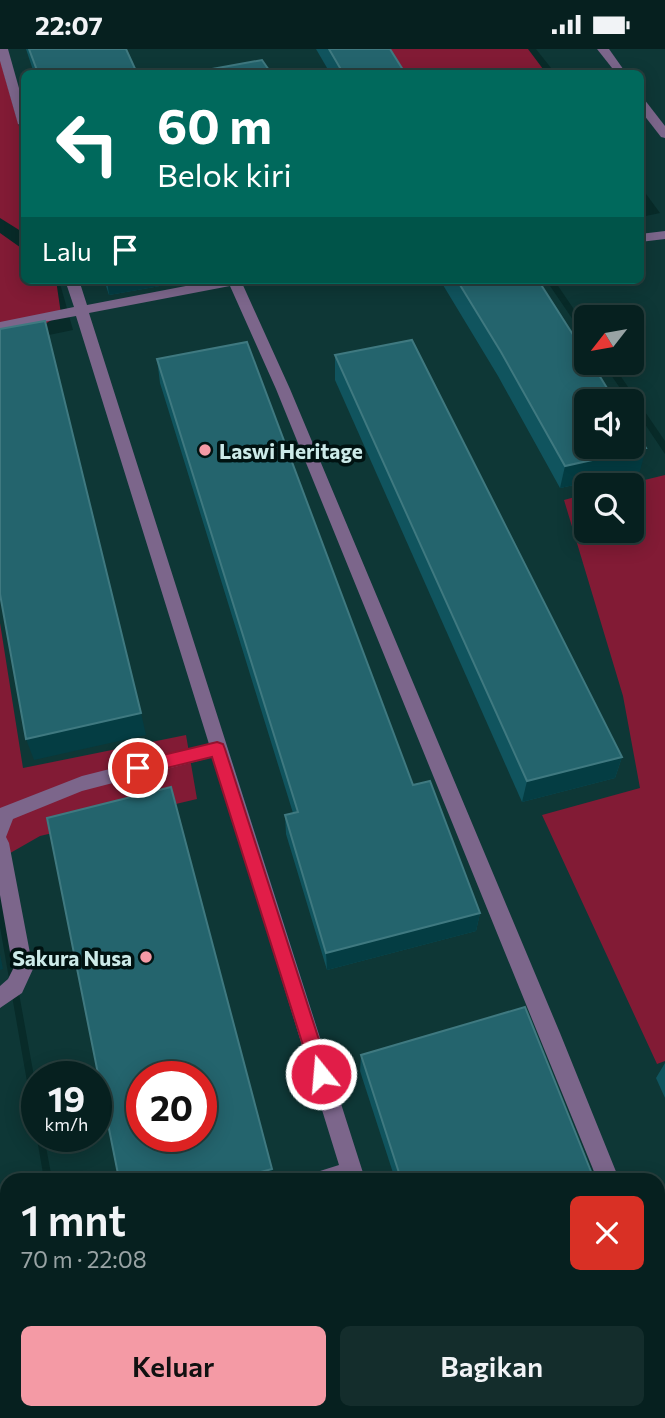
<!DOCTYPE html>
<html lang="id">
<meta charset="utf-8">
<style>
:root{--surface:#06201f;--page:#142d2c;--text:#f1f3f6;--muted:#98a3a4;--line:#273e3d;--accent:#f49aa5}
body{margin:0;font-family:Commissioner,sans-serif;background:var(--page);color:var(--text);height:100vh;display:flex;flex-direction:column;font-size:26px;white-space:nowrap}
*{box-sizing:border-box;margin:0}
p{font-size:23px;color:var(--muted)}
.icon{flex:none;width:38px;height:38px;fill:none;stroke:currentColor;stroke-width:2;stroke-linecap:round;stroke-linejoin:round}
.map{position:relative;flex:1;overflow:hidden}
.sheet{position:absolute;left:0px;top:1124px;width:665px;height:247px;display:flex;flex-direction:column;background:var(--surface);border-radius:21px 21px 0 0;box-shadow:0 4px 18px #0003,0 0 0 2px var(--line)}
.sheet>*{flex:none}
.banner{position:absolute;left:21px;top:21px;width:623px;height:214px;border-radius:10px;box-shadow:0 4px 18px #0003,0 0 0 2px var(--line);background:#00695c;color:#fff;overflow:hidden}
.needle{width:46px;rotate:239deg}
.fabs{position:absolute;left:574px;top:256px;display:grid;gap:14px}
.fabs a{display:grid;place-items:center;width:70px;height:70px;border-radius:10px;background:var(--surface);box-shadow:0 4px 18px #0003,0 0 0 2px var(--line);font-size:35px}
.speed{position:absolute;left:21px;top:1012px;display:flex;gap:14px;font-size:35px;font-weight:700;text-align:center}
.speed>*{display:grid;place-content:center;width:91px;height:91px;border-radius:50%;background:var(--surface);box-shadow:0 4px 18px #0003,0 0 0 2px var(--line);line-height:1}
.speed small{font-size:18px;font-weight:400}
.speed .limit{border:10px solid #d22;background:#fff;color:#111}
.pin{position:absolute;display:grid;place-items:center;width:60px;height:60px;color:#fff;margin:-30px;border:4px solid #fff;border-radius:50%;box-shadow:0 2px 7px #0007}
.me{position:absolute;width:77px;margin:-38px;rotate:343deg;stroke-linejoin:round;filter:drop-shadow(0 0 5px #0008)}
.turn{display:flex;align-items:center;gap:24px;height:147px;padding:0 21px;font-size:32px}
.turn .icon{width:91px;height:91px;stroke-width:2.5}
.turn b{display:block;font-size:49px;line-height:60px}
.then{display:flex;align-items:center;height:66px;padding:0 21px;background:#0003;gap:14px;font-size:26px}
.round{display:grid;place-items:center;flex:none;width:74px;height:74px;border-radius:10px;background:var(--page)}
.overview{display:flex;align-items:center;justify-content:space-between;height:119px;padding:0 21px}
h1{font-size:42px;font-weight:600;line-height:52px}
.action{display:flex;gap:14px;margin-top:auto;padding:14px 21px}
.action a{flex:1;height:80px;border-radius:10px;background:var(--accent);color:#111;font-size:28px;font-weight:600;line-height:80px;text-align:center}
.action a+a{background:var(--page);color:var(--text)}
.status{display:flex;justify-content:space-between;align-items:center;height:49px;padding:0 35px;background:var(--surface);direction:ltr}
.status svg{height:19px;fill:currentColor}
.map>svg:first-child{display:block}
</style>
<div class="status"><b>22:07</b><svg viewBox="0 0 49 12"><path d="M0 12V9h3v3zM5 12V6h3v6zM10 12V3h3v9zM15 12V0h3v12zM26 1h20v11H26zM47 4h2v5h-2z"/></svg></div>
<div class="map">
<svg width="665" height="1369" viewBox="0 0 665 1369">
<rect width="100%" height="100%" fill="#082b29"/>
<g fill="#0e3736" fill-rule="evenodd">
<path d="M0,0H392L409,24H24V110Z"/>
<path d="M536,0H665V392L611,313H632V268H586V278L554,231H640L641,168L660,164L641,138L640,24H555Z"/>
<path d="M59,231H546L586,290V313H602L629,352H586V397H632V356L665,405V1369H114L106,1363H658V1130H52L44,1087H96V1027H37V1044L0,839V296L73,281ZM586,436H632V481H586ZM142,1027H201V1087H142Z"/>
<path d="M0,878L44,1130H7V1363H94L101,1369H0Z"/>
</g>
<g fill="#821b35">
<path d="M387,0H528L546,24H403Z"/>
<path d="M0,10L24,95V184L0,169Z"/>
<path d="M0,184L24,201V231H56L61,265L34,282L0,287Z"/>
<path d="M665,426V1012L657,1015L542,766L640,739L623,647L564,451L586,445V481H632V436H624Z"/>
<path d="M0,574L23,719L186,686L197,750L40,787L5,807L0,805Z"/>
</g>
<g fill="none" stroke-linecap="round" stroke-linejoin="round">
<g fill="#7c668b" fill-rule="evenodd">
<path d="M0,0H8L24,57V78L18,75L0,12Z"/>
<path d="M597,0H609L626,24H616Z"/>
<path d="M640,49L644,50L665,77V89L661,88L640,61Z"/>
<path d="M665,182V190L640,193V185Z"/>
<path d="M65,231H79L87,256L217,231H246L242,234L290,340L560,984L619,1130H597L276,340L230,237L89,264L365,1130H317L320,1122L339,1116L213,708L82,742L13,770L6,788L9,794L33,920L22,944L0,959V937L8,930L13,920L0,846V759L82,727L209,695L76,267L0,281V273L74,258Z"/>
<path d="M7,1215V1237L0,1239V1217Z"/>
<path d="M658,1273L665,1276V1313L658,1310Z"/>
<path d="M480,1363H506L508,1369H483Z"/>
</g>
</g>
<g fill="#10545e">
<path d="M26,0H126L137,24H34Z"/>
<path d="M316,0H390L405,24H330Z"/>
<path d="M104,231H194L109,246Z"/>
<path d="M440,231H538L640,422L560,439L498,327Z"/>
<path d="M335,306L622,708L615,729L522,753L335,331Z"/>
<path d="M157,310L413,736L480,864L476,882L327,921L286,785L285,766L293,764L160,334Z"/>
<path d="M361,1006L594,1130H395L360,1022Z"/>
<path d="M665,1014V1049L656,1029Z"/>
</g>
<g fill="#043d43">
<path d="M107,231H194L109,246Z"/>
<path d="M646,399L640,422L560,439L565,417Z"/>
<path d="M141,664L146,686L34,711L26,690Z"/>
<path d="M622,708L615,729L522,753L527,732Z"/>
<path d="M480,864L476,882L327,921L326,904Z"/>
<path d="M0,905L3,920L0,921Z"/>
<path d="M272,1120L273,1130H234Z"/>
</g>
<g fill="#24646d" stroke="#3f7980" stroke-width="2" fill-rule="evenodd">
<path d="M29,0H126L137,24H38Z"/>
<path d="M329,0H390L405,24H343Z"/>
<path d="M262,11L271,24H197L196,23Z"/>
<path d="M457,231H538L586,306V313H591L615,352H586V397H632V377L646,399L565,417L501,303Z"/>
<path d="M45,272L141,664L26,690L0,545V280Z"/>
<path d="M412,291L622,708L527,732L335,306Z"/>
<path d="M247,293L413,736L430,732L480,864L326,904L285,766L298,763L157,310Z"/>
<path d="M171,738L272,1120L234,1130H119L47,769ZM142,1027H201V1087H142Z"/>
<path d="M525,958L594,1130H401L361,1006Z"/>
<path d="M227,1363H367L368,1369H228Z"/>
</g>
<path fill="#e11d48" stroke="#92132f" stroke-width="2" d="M217,693L223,695L225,700L330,1025L328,1031L321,1034L314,1031L312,1025L212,708L138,726L132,724L130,719L132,714L138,712Z"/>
<g fill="#f49aa5" stroke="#001211" stroke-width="2.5">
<circle cx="205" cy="401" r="7"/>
<circle cx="146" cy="908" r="7"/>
</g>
<g text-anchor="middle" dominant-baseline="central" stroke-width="7" stroke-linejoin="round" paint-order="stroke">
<g font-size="21" font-weight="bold" fill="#cceae8" stroke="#001211" text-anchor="start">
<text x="219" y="401">Laswi Heritage</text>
<text x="132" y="908" text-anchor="end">Sakura Nusa</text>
</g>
</g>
</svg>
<div class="fabs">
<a><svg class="needle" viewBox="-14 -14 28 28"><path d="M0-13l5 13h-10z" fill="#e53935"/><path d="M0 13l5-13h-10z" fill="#98a3a4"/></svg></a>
<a><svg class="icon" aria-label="sound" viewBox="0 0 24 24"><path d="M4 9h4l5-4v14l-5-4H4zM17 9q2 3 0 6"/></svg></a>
<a><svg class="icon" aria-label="search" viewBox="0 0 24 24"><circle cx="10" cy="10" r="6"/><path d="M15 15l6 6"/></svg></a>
</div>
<div class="speed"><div>19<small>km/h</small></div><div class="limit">20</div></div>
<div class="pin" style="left:138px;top:719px;background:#d93025"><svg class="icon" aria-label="arrive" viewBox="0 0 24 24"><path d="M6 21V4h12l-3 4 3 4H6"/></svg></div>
<svg class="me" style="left:321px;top:1025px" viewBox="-20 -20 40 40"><circle r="17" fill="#e11d48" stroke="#fff" stroke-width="3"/><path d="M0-11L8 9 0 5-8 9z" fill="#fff"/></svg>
<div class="banner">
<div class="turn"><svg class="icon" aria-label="left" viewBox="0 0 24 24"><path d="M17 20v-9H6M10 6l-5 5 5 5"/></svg><div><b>60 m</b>Belok kiri</div></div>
<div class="then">Lalu<svg class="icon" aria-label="arrive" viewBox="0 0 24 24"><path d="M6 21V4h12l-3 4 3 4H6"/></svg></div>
</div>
<section class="sheet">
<div class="overview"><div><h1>1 mnt</h1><p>70 m · 22:08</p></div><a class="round" style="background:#d93025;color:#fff"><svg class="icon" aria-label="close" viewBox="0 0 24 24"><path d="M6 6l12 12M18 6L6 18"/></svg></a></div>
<div class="action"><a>Keluar</a><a>Bagikan</a></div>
</section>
</div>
